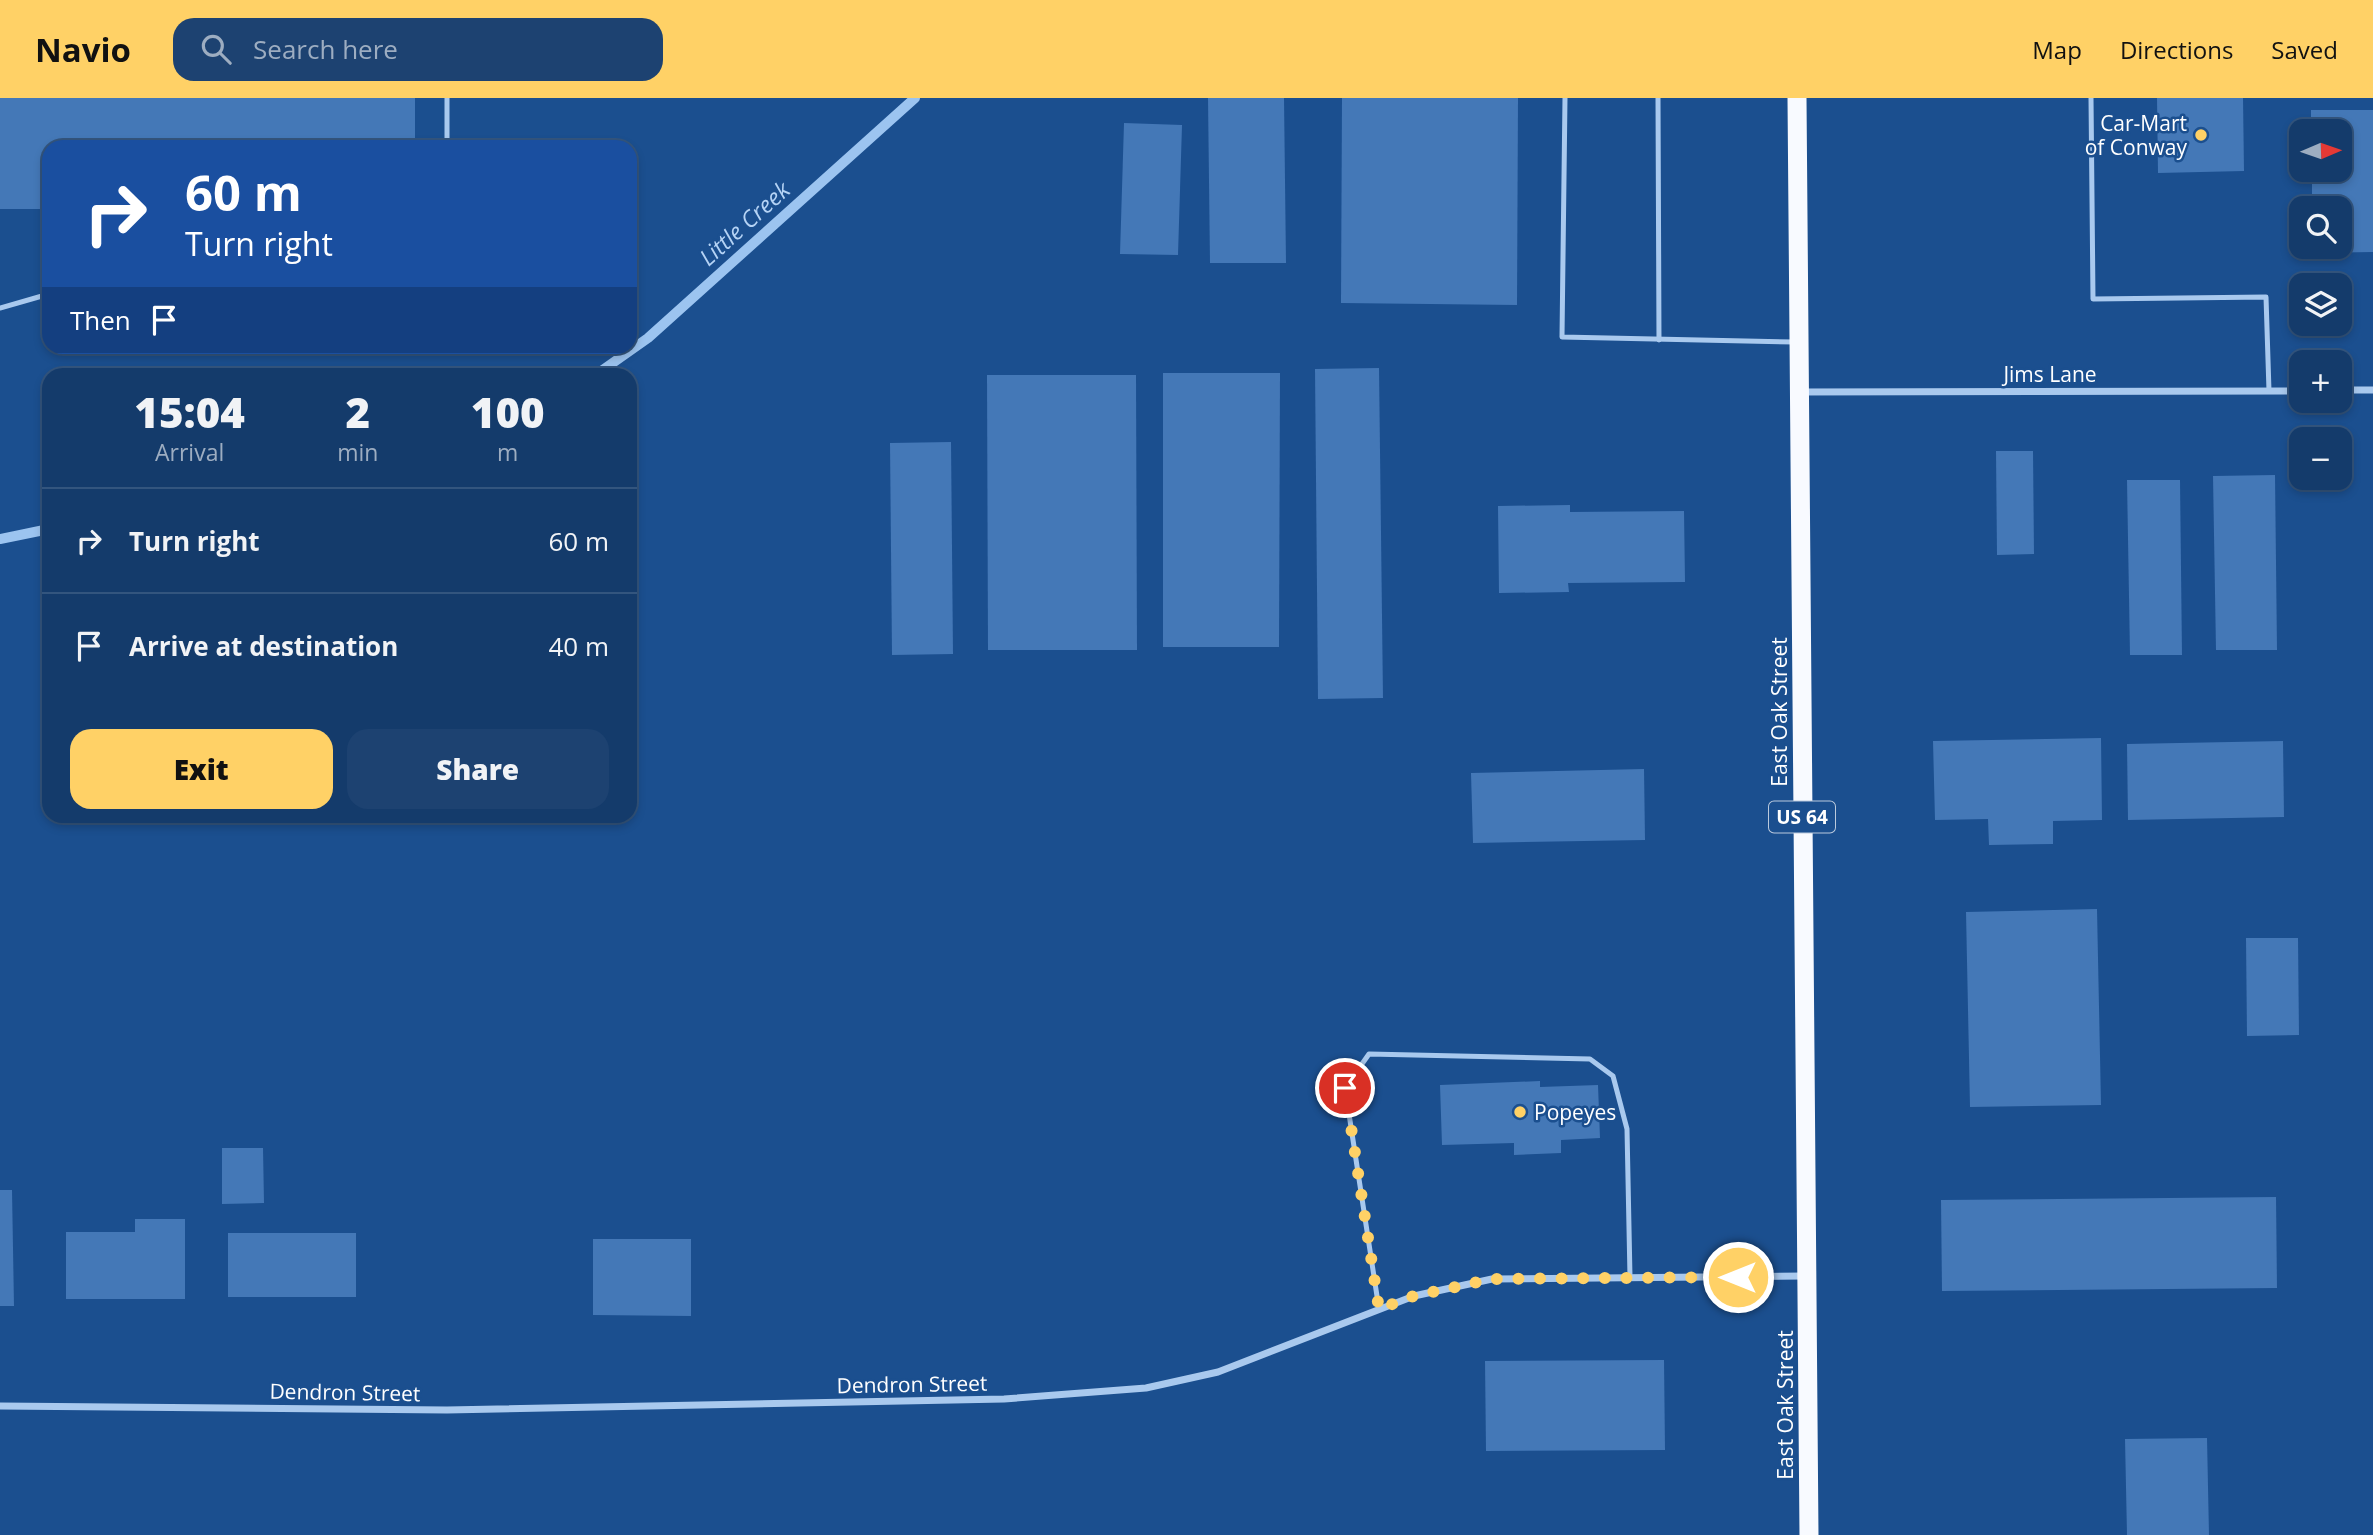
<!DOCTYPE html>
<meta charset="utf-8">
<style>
:root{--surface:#143b6b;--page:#1d4271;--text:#f1f3f6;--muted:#9dadc1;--line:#33557e;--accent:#ffd166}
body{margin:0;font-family:"Open Sans",sans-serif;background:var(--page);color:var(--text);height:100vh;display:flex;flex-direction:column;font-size:26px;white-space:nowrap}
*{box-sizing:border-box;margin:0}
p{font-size:23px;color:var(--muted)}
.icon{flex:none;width:38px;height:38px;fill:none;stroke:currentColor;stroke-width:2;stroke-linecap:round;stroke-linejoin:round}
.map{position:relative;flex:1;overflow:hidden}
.sheet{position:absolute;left:42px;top:270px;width:595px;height:455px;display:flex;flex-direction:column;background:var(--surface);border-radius:21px;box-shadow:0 4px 10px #0003,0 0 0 2px var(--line)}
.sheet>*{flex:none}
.top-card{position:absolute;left:42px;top:42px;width:595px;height:214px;border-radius:21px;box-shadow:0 4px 10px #0003,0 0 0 2px var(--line);background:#1a4fa0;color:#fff;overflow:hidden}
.needle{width:46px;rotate:88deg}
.fabs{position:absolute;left:2289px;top:21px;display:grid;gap:14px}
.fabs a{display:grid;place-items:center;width:63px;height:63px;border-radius:14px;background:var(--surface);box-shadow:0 4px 10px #0003,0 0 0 2px var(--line);font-size:35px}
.pin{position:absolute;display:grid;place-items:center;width:60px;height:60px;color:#fff;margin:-30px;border:4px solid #fff;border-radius:50%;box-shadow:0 2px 7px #0007}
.me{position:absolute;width:77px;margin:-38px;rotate:270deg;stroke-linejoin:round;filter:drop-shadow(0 0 5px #0008)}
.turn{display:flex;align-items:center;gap:24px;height:147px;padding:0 28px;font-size:32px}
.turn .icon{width:91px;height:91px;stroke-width:2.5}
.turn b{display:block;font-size:49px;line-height:60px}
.then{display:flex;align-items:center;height:66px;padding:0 28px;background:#0003;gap:14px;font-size:26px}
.eta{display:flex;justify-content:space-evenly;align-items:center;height:119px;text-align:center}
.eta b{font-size:42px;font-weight:800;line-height:49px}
.primary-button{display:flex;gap:14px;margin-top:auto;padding:14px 28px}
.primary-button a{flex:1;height:80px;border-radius:21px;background:var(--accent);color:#111;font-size:28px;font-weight:800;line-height:80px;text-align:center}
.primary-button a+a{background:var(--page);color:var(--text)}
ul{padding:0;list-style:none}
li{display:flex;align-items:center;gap:21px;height:105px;padding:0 28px;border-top:2px solid var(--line)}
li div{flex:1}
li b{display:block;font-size:26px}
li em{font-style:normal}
header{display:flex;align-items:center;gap:42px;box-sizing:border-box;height:98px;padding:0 35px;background:var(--accent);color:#111}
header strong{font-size:33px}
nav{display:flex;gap:38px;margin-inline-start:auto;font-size:24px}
.search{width:490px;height:63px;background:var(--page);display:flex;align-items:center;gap:18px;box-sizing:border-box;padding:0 24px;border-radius:21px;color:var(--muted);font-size:26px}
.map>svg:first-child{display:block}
</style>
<header>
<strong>Navio</strong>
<div class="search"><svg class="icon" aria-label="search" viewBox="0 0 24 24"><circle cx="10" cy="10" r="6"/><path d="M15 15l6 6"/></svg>Search here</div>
<nav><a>Map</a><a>Directions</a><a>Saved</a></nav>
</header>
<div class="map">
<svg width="2373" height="1437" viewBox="0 0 2373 1437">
<rect width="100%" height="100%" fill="#1b4f8f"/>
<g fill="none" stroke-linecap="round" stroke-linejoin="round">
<g stroke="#9cc4f0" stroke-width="10">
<path d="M597,276L648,240L915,0"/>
<path d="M0,441L49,431"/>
</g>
</g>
<g fill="#4478b7">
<path d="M0,0H415V49H49V111H0Z"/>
<path d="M1208,0H1284L1286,165H1210Z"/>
<path d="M1342,0H1518L1517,207L1341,205Z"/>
<path d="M2157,0H2243L2244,73L2158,75Z"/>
<path d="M2311,12H2373V154L2312,155V149H2340V110H2312V72H2340V33H2311Z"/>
<path d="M1124,25L1182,27L1178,157L1120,156Z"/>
<path d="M1379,270L1383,600L1318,601L1315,271Z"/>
<path d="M1163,275H1280L1279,549H1163Z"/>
<path d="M987,277H1136L1137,552H988Z"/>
<path d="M951,344L953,556L892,557L890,345Z"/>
<path d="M1996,353H2033L2034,456L1997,457Z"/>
<path d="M2275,377L2277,552H2216L2213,378Z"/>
<path d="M2127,382H2180L2182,557H2130Z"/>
<path d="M1570,407V414L1684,413L1685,484L1568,485L1569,494L1499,495L1498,408Z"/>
<path d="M2101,640L2102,722L2053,723V746L1989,747L1988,721L1935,722L1933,643Z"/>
<path d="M2283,643L2284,719L2128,722L2127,646Z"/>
<path d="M1644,671L1645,742L1473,745L1471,675Z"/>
<path d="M2097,811L2101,1007L1970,1009L1966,814Z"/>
<path d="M2246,840H2298L2299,937L2247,938Z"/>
<path d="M1540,983V989L1598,987L1600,1040L1561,1042V1055L1514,1057V1045L1442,1047L1440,987Z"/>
<path d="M222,1050H263L264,1105L222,1106Z"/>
<path d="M0,1092H12L14,1208H0Z"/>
<path d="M2276,1099L2277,1190L1942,1193L1941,1102Z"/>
<path d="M135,1121H185V1201H66V1134H135Z"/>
<rect x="228" y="1135" width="128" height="64"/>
<path d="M593,1141H691V1218L593,1217Z"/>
<path d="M1664,1262L1665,1352L1486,1353L1485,1263Z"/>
<path d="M2207,1340L2209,1437H2127L2125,1341Z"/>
</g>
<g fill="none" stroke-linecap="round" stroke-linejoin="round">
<g stroke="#a9c9ee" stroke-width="5">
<path d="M447,0V49"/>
<path d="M1565,0L1562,239L1795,244"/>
<path d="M1658,0L1659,242"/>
<path d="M2091,0L2093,201L2266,199L2269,293"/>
<path d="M0,210L49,196"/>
<path d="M1379,1211L1345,990L1369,956L1590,961L1613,978L1627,1031L1630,1179"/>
</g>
<g stroke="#a9c9ee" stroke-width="7">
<path d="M2340,292H2373"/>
<path d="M1799,294L2301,293"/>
<path d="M0,1308L447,1312L1004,1301L1146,1290L1218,1274L1414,1198L1492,1181L1804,1178"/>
</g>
<path stroke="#f8faff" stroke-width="19" d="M1797,0L1809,1437"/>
</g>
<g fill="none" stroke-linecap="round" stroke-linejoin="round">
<path stroke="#ffd166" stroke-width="12" stroke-dasharray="0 21.6" d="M1345,990L1379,1211L1414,1198L1492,1181L1738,1179"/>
</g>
<g fill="#ffd166" stroke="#1b4f8f" stroke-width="2.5">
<circle cx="2201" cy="37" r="7"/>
<circle cx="1520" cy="1014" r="7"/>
</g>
<g text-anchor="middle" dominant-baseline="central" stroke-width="5" stroke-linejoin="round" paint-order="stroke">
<rect fill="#1b4f8f" stroke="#bbcadd" stroke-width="2" x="1769" y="703.5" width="66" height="31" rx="5"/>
<g font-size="19" font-weight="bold" fill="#fff">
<text x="1802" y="719">US 64</text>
</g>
<g font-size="21" fill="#fff" stroke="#1b4f8f" text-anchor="end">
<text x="2187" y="25">Car-Mart<tspan x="2187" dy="24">of Conway</tspan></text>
<text x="1534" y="1014" text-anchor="start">Popeyes</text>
</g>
<g font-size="21" fill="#fff" stroke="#1b4f8f">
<text x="2050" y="276">Jims Lane</text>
<text transform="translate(1779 614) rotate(-90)">East Oak Street</text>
<text transform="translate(912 1286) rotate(-1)">Dendron Street</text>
<text transform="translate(345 1294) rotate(1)">Dendron Street</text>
<text transform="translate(1785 1307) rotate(-90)">East Oak Street</text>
</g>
<g font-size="23" font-style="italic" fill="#b5d3f5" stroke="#1b4f8f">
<text transform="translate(744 125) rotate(-42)">Little Creek</text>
</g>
</g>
</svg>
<div class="fabs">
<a><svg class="needle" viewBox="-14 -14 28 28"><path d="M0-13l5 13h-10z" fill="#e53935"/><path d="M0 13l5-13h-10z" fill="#9dadc1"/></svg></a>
<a><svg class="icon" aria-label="search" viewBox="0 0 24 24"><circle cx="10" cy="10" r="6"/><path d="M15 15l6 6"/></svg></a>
<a><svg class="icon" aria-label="layers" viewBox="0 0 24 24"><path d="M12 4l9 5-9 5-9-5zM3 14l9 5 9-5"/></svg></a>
<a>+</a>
<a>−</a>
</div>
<div class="pin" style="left:1345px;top:990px;background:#d93025"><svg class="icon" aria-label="arrive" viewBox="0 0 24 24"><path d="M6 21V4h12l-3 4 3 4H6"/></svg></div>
<svg class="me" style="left:1738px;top:1179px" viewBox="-20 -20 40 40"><circle r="17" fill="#ffd166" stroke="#fff" stroke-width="3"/><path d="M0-11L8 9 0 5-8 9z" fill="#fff"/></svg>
<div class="top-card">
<div class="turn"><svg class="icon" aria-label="right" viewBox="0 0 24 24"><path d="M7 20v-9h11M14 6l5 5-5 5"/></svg><div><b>60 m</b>Turn right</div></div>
<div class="then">Then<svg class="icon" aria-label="arrive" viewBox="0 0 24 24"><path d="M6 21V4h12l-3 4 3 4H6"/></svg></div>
</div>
<section class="sheet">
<div class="eta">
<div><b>15:04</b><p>Arrival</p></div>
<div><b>2</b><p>min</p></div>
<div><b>100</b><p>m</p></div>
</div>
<ul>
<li><svg class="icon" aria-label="right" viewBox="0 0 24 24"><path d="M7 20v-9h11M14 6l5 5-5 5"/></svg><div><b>Turn right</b></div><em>60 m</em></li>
<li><svg class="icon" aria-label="arrive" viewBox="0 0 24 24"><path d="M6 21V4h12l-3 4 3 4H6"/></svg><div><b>Arrive at destination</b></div><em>40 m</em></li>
</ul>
<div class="primary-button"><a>Exit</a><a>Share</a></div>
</section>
</div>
